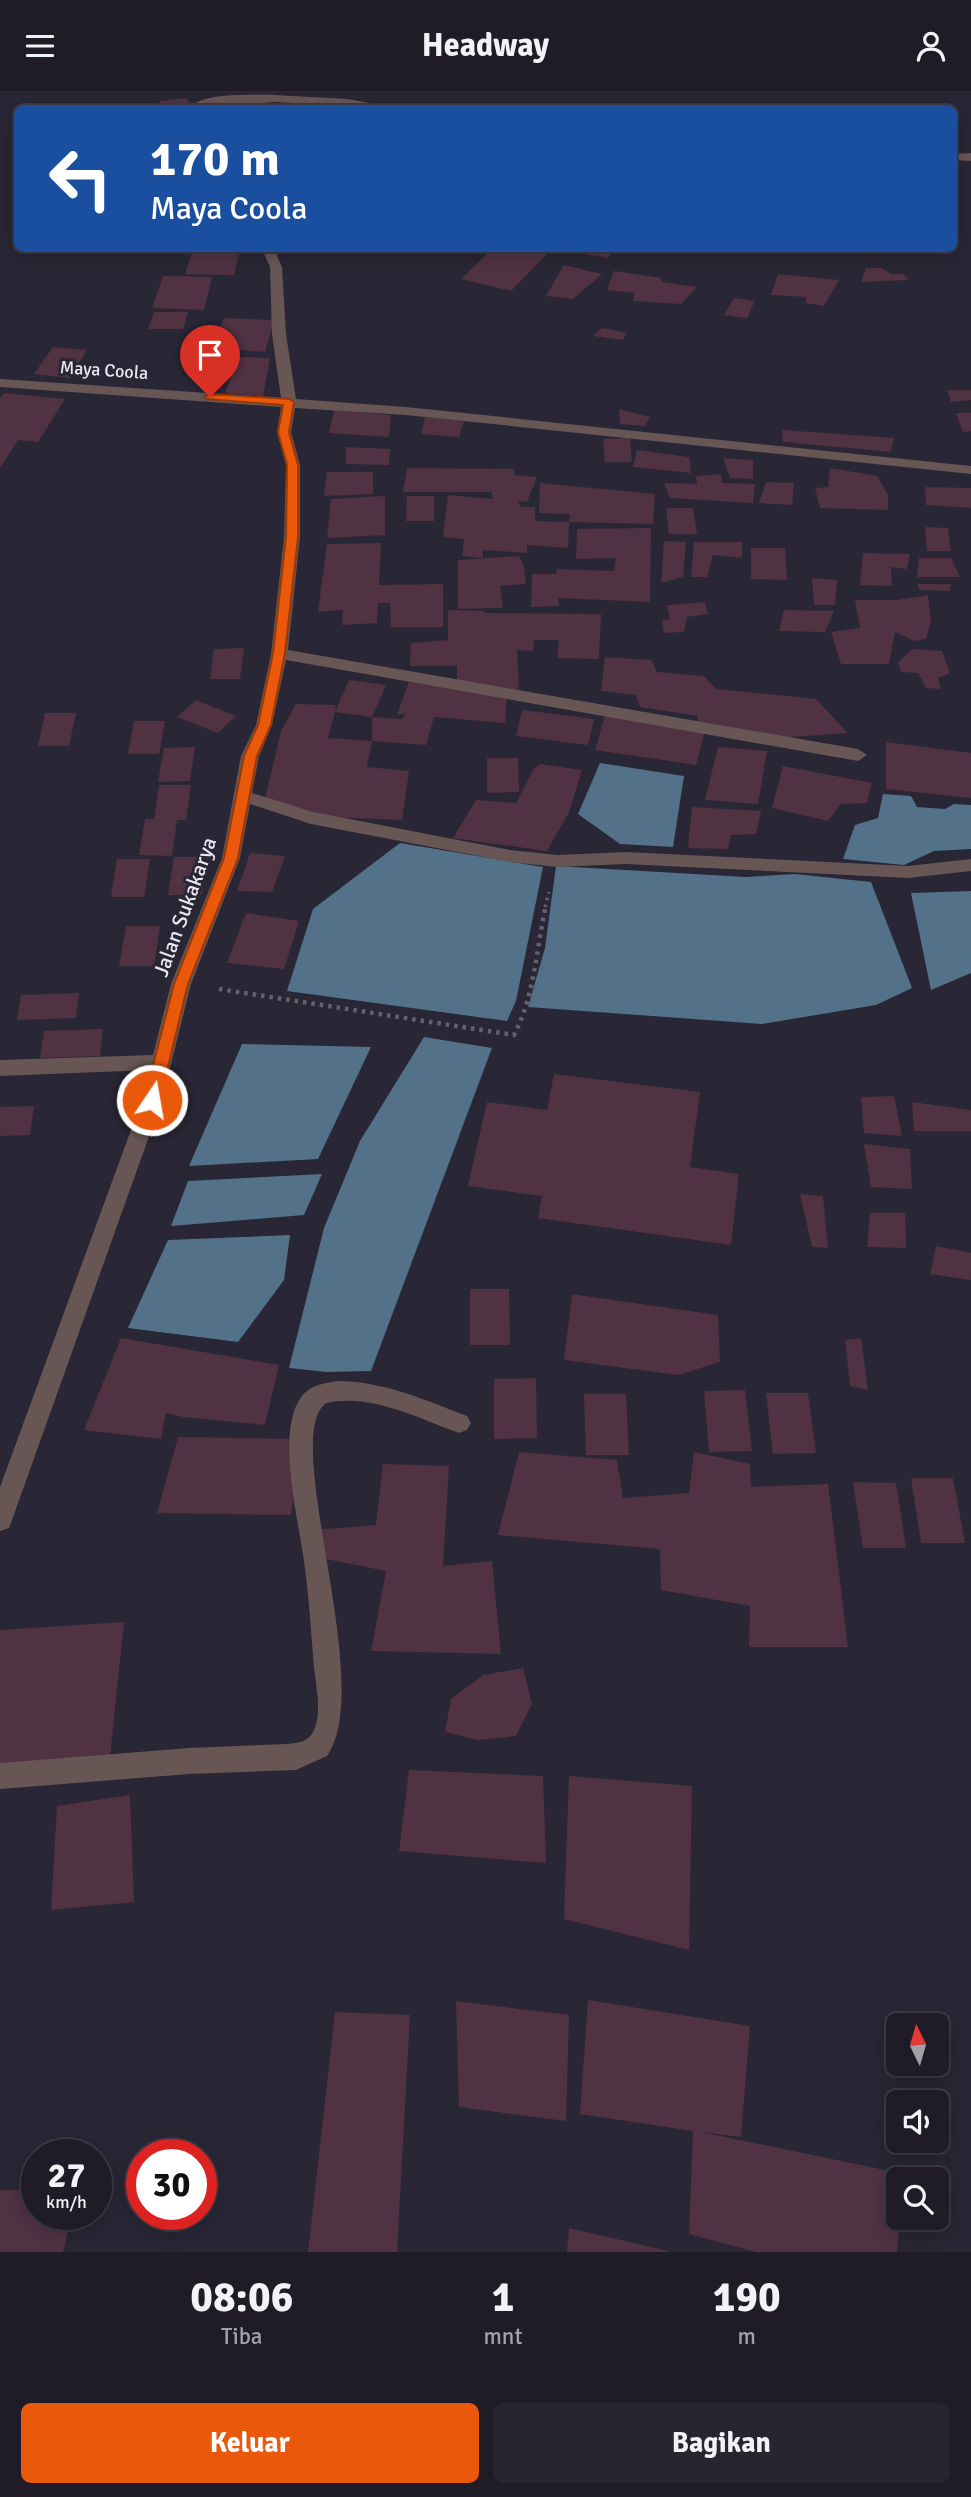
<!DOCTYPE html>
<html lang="id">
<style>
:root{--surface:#1f1c28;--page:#272530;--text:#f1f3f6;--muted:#a1a1a8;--line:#3c3a45;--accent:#ea580c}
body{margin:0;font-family:Signika,sans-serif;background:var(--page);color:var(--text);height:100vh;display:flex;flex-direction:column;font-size:26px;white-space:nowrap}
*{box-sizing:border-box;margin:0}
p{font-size:23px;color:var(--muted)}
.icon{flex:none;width:38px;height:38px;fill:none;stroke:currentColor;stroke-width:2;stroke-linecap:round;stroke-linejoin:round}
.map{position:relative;height:2161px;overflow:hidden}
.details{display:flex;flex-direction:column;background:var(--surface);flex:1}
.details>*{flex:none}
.guide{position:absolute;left:14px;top:14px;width:943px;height:147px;border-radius:10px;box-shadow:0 4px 18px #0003,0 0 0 2px var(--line);background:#1a4fa0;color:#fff;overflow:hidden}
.needle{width:46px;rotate:355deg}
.tools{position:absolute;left:886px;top:1922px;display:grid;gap:14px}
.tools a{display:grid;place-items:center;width:63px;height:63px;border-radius:10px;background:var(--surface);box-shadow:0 4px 18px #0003,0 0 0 2px var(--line);font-size:35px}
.speed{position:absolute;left:21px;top:2048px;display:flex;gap:14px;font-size:35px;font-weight:700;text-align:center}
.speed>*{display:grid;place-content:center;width:91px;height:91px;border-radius:50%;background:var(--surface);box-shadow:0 4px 18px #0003,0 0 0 2px var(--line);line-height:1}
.speed small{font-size:18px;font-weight:400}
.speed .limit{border:10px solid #d22;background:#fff;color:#111}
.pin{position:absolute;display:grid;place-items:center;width:60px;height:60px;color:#fff;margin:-72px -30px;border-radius:50% 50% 50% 0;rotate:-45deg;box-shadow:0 0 7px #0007}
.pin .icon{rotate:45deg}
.me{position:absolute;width:77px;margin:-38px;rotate:12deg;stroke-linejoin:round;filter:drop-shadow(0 0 5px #0008)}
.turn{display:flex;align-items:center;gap:24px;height:147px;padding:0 21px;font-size:32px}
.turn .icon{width:91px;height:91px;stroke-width:2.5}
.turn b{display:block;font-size:49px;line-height:60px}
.eta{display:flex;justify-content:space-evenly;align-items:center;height:119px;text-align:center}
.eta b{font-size:42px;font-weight:700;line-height:49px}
.action{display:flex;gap:14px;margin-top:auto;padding:14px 21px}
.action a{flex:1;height:80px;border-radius:10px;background:var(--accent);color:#fff;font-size:28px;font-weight:700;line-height:80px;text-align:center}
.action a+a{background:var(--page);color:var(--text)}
header{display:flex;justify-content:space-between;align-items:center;height:91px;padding:0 21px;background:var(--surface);font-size:32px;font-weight:700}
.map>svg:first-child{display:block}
</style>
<header><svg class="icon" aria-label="menu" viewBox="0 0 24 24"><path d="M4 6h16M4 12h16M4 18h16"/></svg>Headway<svg class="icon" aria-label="person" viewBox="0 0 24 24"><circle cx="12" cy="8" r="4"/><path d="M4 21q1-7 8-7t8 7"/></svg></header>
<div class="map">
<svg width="971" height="2161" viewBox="0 0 971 2161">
<rect width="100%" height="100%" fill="#292635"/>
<g fill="#537188">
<path d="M600,672L684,685L673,756L620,753L578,723Z"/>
<path d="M883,703L911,705L917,716L945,718L954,713L971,714V758L934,760L904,774L843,768L855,734L878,727Z"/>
<path d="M400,752L543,776L516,910L507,930L287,900L313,818Z"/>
<path d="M556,775L746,786L795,783L871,791L912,897L876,914L762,933L528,916L545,857Z"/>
<path d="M971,800V882L931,899L911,802Z"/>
<path d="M424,946L492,957L371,1280L326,1281L289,1277L324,1137L360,1050Z"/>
<path d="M242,953L371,956L318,1068L189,1075Z"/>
<path d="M322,1083L304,1124L171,1135L188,1090Z"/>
<path d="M290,1144L284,1189L238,1251L128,1237L168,1149Z"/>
</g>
<g fill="#503242">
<path d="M186,7L194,18H158L160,10Z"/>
<path d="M193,158L240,160L234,184L185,183Z"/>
<path d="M492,158H552L511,200L461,188Z"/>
<path d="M575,158H613L608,167L572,161Z"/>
<path d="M564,174L602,183L573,208L546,205Z"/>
<path d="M866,177H882L891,183H904L908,189L861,191Z"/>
<path d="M614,180L661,187L662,191L697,196L681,213L633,210L635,202L607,199Z"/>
<path d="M778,183L839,189L824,215L806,212V206L771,204Z"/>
<path d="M163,185L212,186L204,219L152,217Z"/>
<path d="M734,207L755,210L747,227L724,224Z"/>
<path d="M154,221H188L183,238H148Z"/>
<path d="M224,227L274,229L265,261L211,257Z"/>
<path d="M602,237L627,242L623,249L593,245Z"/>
<path d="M53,256L87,259L70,287L34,283Z"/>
<path d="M239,266L270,267L263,305L225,302Z"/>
<path d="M947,299H971V309L951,311Z"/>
<path d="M4,302L65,308L38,351L18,349L0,377V307Z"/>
<path d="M619,318L650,326L645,335L620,333Z"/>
<path d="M334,319L391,324L389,346L329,342Z"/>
<path d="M956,322H971V340L963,341Z"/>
<path d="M425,326L464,330L459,346L421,343Z"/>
<path d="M782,339L894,347L891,361L783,351Z"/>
<path d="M630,347L632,371H605L603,348Z"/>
<path d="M346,356L390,358L389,374L346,373Z"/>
<path d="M637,359L689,366L691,382L633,376Z"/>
<path d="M723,367L753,369V388L730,387Z"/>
<path d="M407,377L514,378V384L537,386L527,411L518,410L521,416H535V430L569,431L568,457L527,454V462L483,459V467L462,465L464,448L443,446L448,404L493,408L491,401H403Z"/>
<path d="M830,377L877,385L888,404V419L820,417L815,397L828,396Z"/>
<path d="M327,381H373V403L324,405Z"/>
<path d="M721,383L722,392L755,393L753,412L670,407L664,392L697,393L696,385Z"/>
<path d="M766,391L794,392L792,414L759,412Z"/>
<path d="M540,392L655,403L653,433L569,431L570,423L539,422Z"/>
<path d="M925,396L971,397V417L926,414Z"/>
<path d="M385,405V444L327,447L331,408Z"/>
<path d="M407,405H434V430H406Z"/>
<path d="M666,417H693L697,443H669Z"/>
<path d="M925,436L948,437L951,460H927Z"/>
<path d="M651,437L650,511L558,507L559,515L531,516L532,483H557L556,478L614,480L616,467L576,468L577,438Z"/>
<path d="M664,450L686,451L683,486L661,492Z"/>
<path d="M694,451H742V467L713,464L707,486H691Z"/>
<path d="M381,452L379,494L443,493V536H391L390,512H378L377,532L342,534L343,519L318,521L327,453Z"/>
<path d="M751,457H785L787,489L751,488Z"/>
<path d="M863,462L910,463L907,478L891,476L892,495L860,494Z"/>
<path d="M519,465L524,475L526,493L500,495L503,517L458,518V469Z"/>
<path d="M919,467H951L960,486H917Z"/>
<path d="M812,487L837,489L835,514H814Z"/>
<path d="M917,493H951L950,500L920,499Z"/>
<path d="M928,504L931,530L926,548L914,550L895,541L889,573H841L831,541L860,537L855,509H897Z"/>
<path d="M705,511L708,523L687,526L684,541L664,542L662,529H670L667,514Z"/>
<path d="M448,519L484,520L485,522L601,523L599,568L557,567L559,549H534L533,560L517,559L519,599L457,590V575H410L411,552L448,549Z"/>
<path d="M784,519L834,520L825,541L779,540Z"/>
<path d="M244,557L240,588H210L214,558Z"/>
<path d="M913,558L942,560L950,582L938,587L941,598L926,597L918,582L901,581L898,571Z"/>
<path d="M605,566L651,569L657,581L704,585L716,598L816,608L848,642L777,647L697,631L698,625L640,616L636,604L601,600Z"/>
<path d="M349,589L386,594L372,626L335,621L328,647L372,650L367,676L409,680L402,729L305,725L264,712L281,640L296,613L336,614L335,621Z"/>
<path d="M409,591L507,606L505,632L434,626L426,654L372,650V626L402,628L405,623H397Z"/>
<path d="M196,609L236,625L218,642L177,626Z"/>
<path d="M522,619L594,628L588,654L516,645Z"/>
<path d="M45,622H76L69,655H38Z"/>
<path d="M605,624L705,640L696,674L595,659Z"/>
<path d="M134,630H165L159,663H128Z"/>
<path d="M886,651L971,662V707L886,698Z"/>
<path d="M195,656L190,690L158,691L164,657Z"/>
<path d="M718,656L767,660L758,713L705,709Z"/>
<path d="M487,667H518L519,701L487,702Z"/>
<path d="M540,673L582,679L569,721L547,760L453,747L476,709L516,712L534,677Z"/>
<path d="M783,675L872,692L867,712L841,713L828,730L772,717Z"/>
<path d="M159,694H191L186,729H177L172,765L139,764L145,728H154Z"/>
<path d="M692,716L761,720L756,743L731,744L728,758L688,757Z"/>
<path d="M250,762L285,765L272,801L237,800Z"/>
<path d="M174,766H207L202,804H168Z"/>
<path d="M117,768H150L144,806H111Z"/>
<path d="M246,822L299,830L284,878L227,872Z"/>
<path d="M126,835H160L154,875H119Z"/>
<path d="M79,902L76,927L17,929L21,904Z"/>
<path d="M103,938L100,965L40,967L44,940Z"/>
<path d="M554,983L700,1001L690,1076L739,1083L731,1154L538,1127L542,1105L468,1095L487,1011L547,1019Z"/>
<path d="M894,1005L902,1045L864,1042L861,1006Z"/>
<path d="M912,1011L971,1019V1040H914Z"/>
<path d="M34,1015L30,1044L0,1045V1016Z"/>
<path d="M864,1053L910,1058L912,1098L871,1096Z"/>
<path d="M800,1103L823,1105L828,1157L812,1156Z"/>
<path d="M870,1122H905L906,1157L867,1156Z"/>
<path d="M936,1155L971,1162V1189L930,1183Z"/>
<path d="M470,1198H509L510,1254H470Z"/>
<path d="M572,1203L718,1224L720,1271L678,1284L564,1269Z"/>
<path d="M121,1247L279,1274L265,1334L183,1326L166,1322L161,1348L84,1339Z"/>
<path d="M861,1247L868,1299L850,1295L845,1249Z"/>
<path d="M536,1287L537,1347L494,1348V1288Z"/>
<path d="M745,1299L752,1360L709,1361L704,1300Z"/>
<path d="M766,1302H808L816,1362L773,1363Z"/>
<path d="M584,1303H626L629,1364H586Z"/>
<path d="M178,1346L301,1348L291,1424L157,1422Z"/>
<path d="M519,1361L617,1369L623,1407L689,1402L694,1361L750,1373L751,1396L828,1393L848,1556H749L750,1515L661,1499L660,1458L498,1444Z"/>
<path d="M383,1373L449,1375L443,1475L492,1470L501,1563L371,1560L386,1480L316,1466L312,1439L376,1434Z"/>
<path d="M911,1387H953L965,1452H921Z"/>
<path d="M853,1391L896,1392L906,1457H863Z"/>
<path d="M124,1531L109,1675L0,1685V1539Z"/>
<path d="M523,1577L532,1613L516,1645L478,1649L445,1641L451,1608L483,1584Z"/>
<path d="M409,1679L543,1685L546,1772L399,1760Z"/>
<path d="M569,1685L692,1695L689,1859L564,1828Z"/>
<path d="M130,1704L134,1811L51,1819L57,1715Z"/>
<path d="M588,1909L750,1935L741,2046L701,2041L904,2083L903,2088H898V2126H900L897,2161H756L689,2143L693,2040L580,2023Z"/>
<path d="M456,1910L569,1924L566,2030L459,2016Z"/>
<path d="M335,1921L410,1924L397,2161H308Z"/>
<path d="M0,2099H37V2123H72L63,2161H0Z"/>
<path d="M569,2137L668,2160L667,2161H567Z"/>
</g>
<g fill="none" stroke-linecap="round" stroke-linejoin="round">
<path stroke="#64626f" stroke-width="3.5" stroke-dasharray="2.5 4.5" stroke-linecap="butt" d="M545,816L549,801"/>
<path stroke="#64626f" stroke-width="4.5" stroke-dasharray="3.5 5" stroke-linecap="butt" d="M219,898L514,944C535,903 536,859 546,814"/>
<g fill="#675654" fill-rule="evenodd">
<path d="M274,4L348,8L402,18L274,11L196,18L194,13C210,2 254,4 274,4Z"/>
<path d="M971,62V70L954,69V63Z"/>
<path d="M262,158H274L282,176L286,243L296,308L406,316L971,375V383L406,324L295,317L291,341L300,374V446L288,559L858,658L867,664L858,670L286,569L272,634L259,665L252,702L313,721L510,759L557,764L626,761L908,775L971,768V780L908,787L626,773L557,776L510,771L311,733L250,713L240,767L191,893L162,1009L12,1429L9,1437L0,1440V1396L142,1009L149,979L0,985V969L153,964L171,893L222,767L241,665L256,634L271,563L284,446L286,374L277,341L281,316L0,296V288L281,307L272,243L270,176Z"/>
<path d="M337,1290C383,1290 425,1309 467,1325L471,1332L467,1339L459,1342C418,1327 371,1302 326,1312C279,1347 377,1593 327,1665L296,1679L189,1683L0,1698V1672L189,1657L287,1653C298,1652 309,1651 314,1639C322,1621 316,1595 314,1576C311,1541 309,1505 304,1470C299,1431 272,1328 307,1300C315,1293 327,1292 337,1290Z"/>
</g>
</g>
<path fill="#ea580c" stroke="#983908" stroke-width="2" d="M210,303L289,308L294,311L289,341L298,374V446L285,562L271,634L257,665L238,767L188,893L160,1009L152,1015L144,1009L174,893L224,767L244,665L258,634L273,562L286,446L287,374L278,341L283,314L206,308L205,306Z"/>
<g text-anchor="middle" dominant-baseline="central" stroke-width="6" stroke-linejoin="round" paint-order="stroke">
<g font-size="18" fill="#eae8f2" stroke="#292635">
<text transform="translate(104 279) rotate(4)">Maya Coola</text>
</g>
<g font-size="21" fill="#eae8f2" stroke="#292635">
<text transform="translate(185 816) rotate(-70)">Jalan Sukakarya</text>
</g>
</g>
</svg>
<div class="tools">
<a><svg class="needle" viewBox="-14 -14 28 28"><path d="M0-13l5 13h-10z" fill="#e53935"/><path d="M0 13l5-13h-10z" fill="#a1a1a8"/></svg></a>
<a><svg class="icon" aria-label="sound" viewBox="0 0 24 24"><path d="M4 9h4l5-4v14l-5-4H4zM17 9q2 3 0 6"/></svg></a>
<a><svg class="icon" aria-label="search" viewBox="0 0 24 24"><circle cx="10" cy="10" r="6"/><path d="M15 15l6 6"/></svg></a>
</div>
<div class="speed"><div>27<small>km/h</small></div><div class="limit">30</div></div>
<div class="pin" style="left:210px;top:306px;background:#d93025"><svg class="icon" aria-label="arrive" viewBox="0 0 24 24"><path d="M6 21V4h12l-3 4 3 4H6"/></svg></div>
<svg class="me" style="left:152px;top:1009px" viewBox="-20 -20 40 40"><circle r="17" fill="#ea580c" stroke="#fff" stroke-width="3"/><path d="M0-11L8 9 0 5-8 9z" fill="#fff"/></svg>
<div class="guide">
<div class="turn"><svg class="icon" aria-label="left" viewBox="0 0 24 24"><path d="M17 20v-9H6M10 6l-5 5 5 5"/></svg><div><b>170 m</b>Maya Coola</div></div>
</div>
</div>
<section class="details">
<div class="eta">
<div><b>08:06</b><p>Tiba</p></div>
<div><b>1</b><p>mnt</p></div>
<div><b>190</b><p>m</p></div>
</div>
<div class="action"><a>Keluar</a><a>Bagikan</a></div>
</section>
